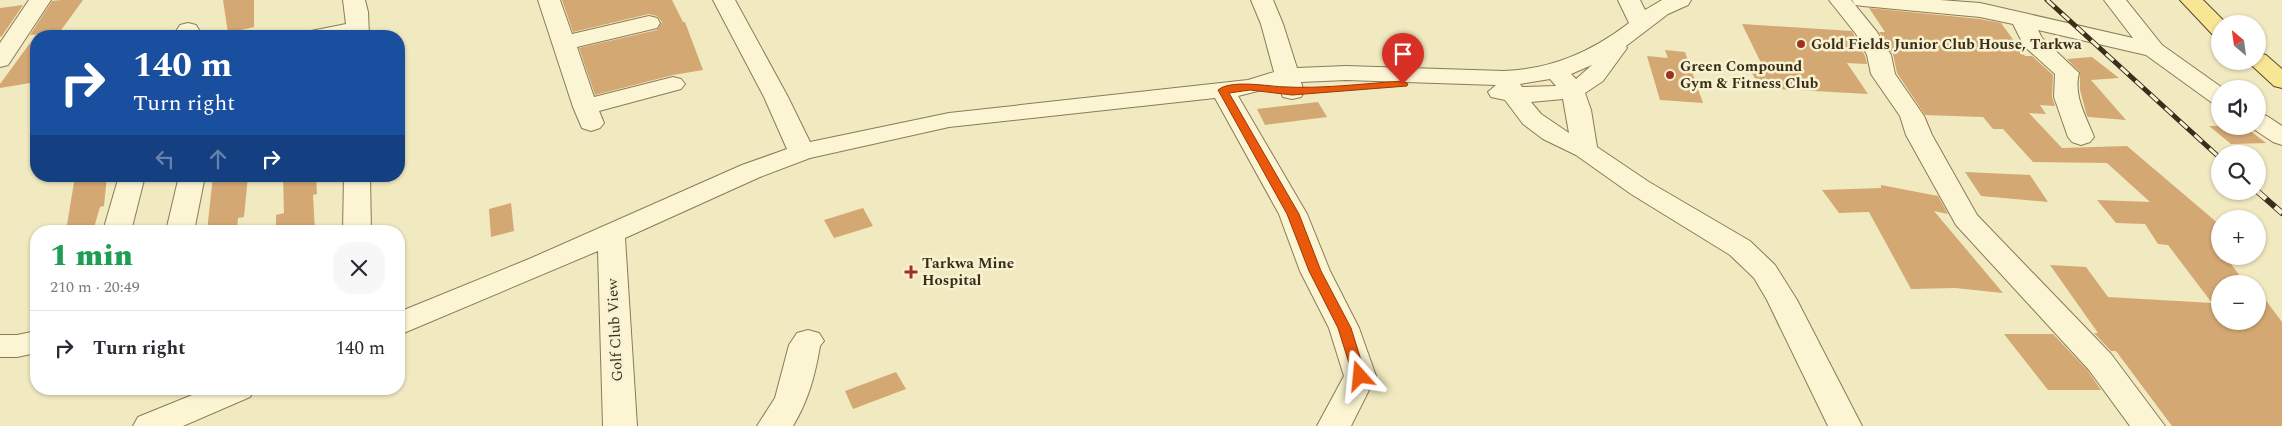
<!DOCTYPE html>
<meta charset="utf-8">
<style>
:root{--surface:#fff;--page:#f7f7f7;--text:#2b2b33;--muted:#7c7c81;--line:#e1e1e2}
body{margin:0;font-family:Spectral,serif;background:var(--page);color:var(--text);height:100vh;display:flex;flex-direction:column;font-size:19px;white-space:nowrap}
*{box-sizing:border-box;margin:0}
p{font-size:16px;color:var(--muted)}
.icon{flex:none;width:28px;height:28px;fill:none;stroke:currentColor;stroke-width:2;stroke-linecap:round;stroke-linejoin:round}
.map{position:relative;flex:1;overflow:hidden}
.sheet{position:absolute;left:30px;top:225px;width:375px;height:170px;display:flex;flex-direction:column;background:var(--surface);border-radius:20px;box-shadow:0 1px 4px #0004}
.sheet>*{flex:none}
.hud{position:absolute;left:30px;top:30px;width:375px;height:152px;border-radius:20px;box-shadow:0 1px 4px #0004;background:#1a4fa0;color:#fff;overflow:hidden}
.needle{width:32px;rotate:331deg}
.fabs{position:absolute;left:2211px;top:15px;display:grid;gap:10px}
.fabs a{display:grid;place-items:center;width:55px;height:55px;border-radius:50%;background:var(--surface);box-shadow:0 1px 4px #0004;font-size:25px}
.pin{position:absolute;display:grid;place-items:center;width:42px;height:42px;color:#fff;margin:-51px -21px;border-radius:50% 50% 50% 0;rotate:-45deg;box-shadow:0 0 5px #0007}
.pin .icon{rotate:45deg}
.me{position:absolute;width:55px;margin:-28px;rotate:342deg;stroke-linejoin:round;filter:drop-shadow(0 0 4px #0008)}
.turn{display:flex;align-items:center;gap:18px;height:105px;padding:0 20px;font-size:22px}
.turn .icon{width:65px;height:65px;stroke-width:2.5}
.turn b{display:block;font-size:35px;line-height:42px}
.lanes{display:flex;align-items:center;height:48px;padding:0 20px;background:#0003;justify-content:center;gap:25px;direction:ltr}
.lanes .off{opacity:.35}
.round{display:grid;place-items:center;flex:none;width:52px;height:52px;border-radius:20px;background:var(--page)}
.summary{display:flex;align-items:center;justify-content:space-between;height:85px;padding:0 20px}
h1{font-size:30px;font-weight:800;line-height:38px;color:#1e9e55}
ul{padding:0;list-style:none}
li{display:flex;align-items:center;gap:15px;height:75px;padding:0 20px;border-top:1px solid var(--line)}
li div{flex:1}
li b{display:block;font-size:19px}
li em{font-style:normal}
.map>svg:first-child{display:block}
</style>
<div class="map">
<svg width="2282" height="426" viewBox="0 0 2282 426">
<rect width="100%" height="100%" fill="#f1e9c0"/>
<g fill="#d3a873">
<path d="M61,0H83L59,33L30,35L52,1Z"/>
<path d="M223,0H254V27L228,33Z"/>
<path d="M562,0H672L683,22H685L703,70L673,75L595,95L579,48L657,30L662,22L657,16L649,14L573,32Z"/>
<path d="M23,5L2,36L0,37V8Z"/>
<path d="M1869,8L1980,19L2001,23L2025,56H2032L2053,75L2052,97L2055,106L2040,105L2046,114L2029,113L2062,148L2127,146L2220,225V259L2228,260L2246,284H2220V321H2258V290L2282,322V426H2172L2116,351H2111L2094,333H2098L2050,265L2086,267L2108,297L2212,303L2168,245L2158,244L2145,224L2116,223L2097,200L2150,202L2107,163L2033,162L2003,129H1993L1983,117L1925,115L1897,73L1893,54L1879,32H1885Z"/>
<path d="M1742,24L1852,31L1865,56L1867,64L1847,63L1868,94L1760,88L1748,65H1762Z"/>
<path d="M36,35V82L0,88V84Z"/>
<path d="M1665,50L1685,52L1703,103L1660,100L1647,56L1668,58Z"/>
<path d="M2092,57L2119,78L2091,80L2126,120L2089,117L2087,116L2080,90V72L2067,59Z"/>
<path d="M1318,102L1327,117L1265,125L1257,109Z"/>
<path d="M2209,126H2244L2266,143L2231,144Z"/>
<path d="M1965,172L2030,175L2048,202L1981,196Z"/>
<path d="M75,176H107L104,206L100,207L93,231H66Z"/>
<path d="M213,176H248L244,217L238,218L237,231H207Z"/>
<path d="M283,176H316L317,194L313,195L315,231H276V215L284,213Z"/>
<path d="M1881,185L1938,196L1948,214L1934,211L2003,293L1955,288L1911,289L1869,212L1839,213L1822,190L1881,188Z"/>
<path d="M511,203L514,231L491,237L489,209Z"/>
<path d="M863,208L873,226L834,238L824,220Z"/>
<path d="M2004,334H2053L2088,371L2101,390H2048Z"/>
<path d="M896,372L906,389L853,409L845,391Z"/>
</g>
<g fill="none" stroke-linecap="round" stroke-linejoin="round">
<g stroke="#8c7a57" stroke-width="2">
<g id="minor">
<path d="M29,0H51L8,65L0,67V43Z"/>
<path d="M343,0H365L368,12L369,36H308L311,31L346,24Z"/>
<path d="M538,0H560L572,34L649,16L657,18L660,23L657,28L577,47L594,97L673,77L681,79L685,84L681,89L599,111L604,123L600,128L591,131L582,128L573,107Z"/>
<path d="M713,0H735L788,97L810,142L949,113L1248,80L1274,72L1261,24L1251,0H1273L1283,24L1297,68L1346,66L1504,71C1552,69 1591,52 1629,23L1618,0H1640L1645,10L1662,0H1691L1688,5L1668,14L1626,46L1627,48L1603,81L1585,93L1591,110L1597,147L1649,182L1750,241L1775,265L1797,300L1862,426H1828L1767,300L1754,278L1730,255L1631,194L1576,155L1543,139L1523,124L1505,100L1491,97L1488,92L1496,85L1346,80L1301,82L1304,92L1301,97L1292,99L1283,97L1278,86L1238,96L1307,214L1330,271L1359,328L1376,376L1351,426H1317L1344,376L1329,328L1300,271L1279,214L1215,98L949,127L810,158L760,177L625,238L637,426H603L598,251L399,335V312L529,259L742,165L787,149L764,97ZM1592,65L1576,79L1571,74ZM1550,79L1556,86L1522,87L1520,84ZM1563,99L1569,133L1541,114L1531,102Z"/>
<path d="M1829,0H1851L1877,32L1891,55L1895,74L1924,116L1932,135L1977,215L2111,354L2165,426H2130L2089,370L1956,225L1906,135L1900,116L1871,74L1867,55L1856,34Z"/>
<path d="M1852,0H1940L1980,3L2133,38L2104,0H2126L2162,45L2224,89H2220V104L2211,102L2146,55L2038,30L2042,38L2079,73C2073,96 2086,116 2094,137L2090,142L2081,145L2072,142L2068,137L2054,97L2055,74L2024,46L2013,24L1980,17L1863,6L1855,5Z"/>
<path d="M188,23L196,25L199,30L195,36H173L180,25Z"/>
<path d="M2258,114L2267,116L2282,126V145L2273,142L2249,126H2258Z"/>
<path d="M119,176H145L131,231H103Z"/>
<path d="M179,176H205L194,231H166Z"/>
<path d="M344,176H370L371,231H343Z"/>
<path d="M808,330L819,333L824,341L820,346C815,376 808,401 793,426H757L775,398L789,345L797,333Z"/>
<path d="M36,331V353L17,357H0V335H17Z"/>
<path d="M207,389H255L250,397L183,426H133L138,417Z"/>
</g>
</g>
<g stroke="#5a472b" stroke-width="2">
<g id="major">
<path d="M2180,0H2203L2227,24H2220V36L2212,34Z"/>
<path d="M2258,53L2266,55L2282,69V88L2274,86L2247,61H2258Z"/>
</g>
</g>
<use href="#minor" fill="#fbf5d4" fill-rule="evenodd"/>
<use href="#major" fill="#f8e695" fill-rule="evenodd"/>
<g stroke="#3b2f1c" stroke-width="5">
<path id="rail-far1" d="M2047,0L2220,158"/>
</g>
<g stroke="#3b2f1c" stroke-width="6">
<path id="rail" d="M2257,191L2282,213"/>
</g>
<use href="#rail-far1" stroke="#f8f2d1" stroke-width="3" stroke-dasharray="10" stroke-linecap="butt"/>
<use href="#rail" stroke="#f8f2d1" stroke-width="4.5" stroke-dasharray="12" stroke-linecap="butt"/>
</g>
<path fill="#ea580c" stroke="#983908" d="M1403,81L1408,84L1407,86L1292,95L1250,90L1229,93L1299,214L1321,271L1351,328L1366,376L1364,379H1355L1353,376L1338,328L1309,271L1287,214L1218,90C1227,82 1250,84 1262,85C1309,91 1356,84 1403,81Z"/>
<g fill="#a03122" stroke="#f8f2d1" stroke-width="2">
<circle cx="1801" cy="44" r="5"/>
<circle cx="1670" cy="75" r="5"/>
<path d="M908.5 264.5h5v5h5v5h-5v5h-5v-5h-5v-5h5z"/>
</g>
<g text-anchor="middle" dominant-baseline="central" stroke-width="5" stroke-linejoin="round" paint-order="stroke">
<g font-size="15" font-weight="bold" fill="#3b2f1c" stroke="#f8f2d1" text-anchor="start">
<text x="1811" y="44">Gold Fields Junior Club House, Tarkwa</text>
<text x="1680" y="66">Green Compound<tspan x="1680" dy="17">Gym &amp; Fitness Club</tspan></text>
<text x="922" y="263">Tarkwa Mine<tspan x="922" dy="17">Hospital</tspan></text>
</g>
<g font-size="15" fill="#3b2f1c" stroke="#f8f2d1">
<text transform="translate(615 330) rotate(-93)">Golf Club View</text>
</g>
</g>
</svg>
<div class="fabs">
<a><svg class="needle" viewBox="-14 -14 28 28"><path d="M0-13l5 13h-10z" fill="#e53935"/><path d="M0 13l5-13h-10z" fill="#7c7c81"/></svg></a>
<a><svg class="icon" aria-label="sound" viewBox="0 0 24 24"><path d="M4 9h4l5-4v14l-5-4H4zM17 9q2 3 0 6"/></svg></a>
<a><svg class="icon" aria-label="search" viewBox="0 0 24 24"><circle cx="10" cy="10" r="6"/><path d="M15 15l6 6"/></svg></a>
<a>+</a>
<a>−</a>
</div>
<div class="pin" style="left:1403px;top:84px;background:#d93025"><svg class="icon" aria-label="arrive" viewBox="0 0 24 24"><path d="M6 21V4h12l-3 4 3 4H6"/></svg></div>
<svg class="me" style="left:1360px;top:376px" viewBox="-20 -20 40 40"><path d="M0-17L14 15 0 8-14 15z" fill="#ea580c" stroke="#fff" stroke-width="4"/></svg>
<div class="hud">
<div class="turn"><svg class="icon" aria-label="right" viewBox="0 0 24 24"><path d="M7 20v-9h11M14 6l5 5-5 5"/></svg><div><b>140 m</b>Turn right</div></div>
<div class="lanes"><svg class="icon off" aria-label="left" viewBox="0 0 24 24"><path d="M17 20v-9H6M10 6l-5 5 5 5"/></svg><svg class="icon off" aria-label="ahead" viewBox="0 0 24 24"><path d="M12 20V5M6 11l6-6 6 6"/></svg><svg class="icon" aria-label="right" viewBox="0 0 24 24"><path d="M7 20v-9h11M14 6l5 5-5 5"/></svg></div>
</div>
<section class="sheet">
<div class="summary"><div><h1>1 min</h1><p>210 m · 20:49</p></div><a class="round"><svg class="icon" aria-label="close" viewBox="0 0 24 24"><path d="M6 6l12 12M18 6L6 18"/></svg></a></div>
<ul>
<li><svg class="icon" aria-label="right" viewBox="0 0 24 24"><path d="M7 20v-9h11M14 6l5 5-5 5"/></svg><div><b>Turn right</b></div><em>140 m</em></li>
</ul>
</section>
</div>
